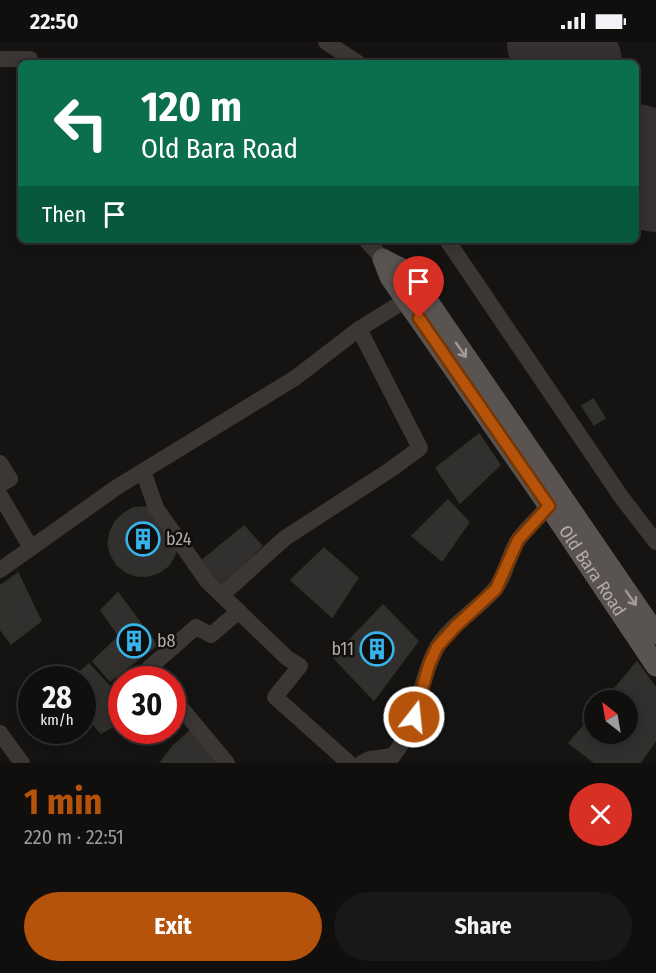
<!DOCTYPE html>
<meta charset="utf-8">
<style>
:root{--surface:#100f0e;--page:#191817;--text:#f1f3f6;--muted:#9c9c9e;--line:#302f2e;--accent:#b45309}
body{margin:0;font-family:"Fira Sans Condensed",sans-serif;background:var(--page);color:var(--text);height:100vh;display:flex;flex-direction:column;font-size:22px;white-space:nowrap}
*{box-sizing:border-box;margin:0}
p{font-size:20px;color:var(--muted)}
.icon{flex:none;width:33px;height:33px;fill:none;stroke:currentColor;stroke-width:2;stroke-linecap:round;stroke-linejoin:round}
.map{position:relative;height:721px;overflow:hidden}
.sheet{display:flex;flex-direction:column;background:var(--surface);flex:1}
.sheet>*{flex:none}
.top-card{position:absolute;left:18px;top:18px;width:621px;height:183px;border-radius:9px;box-shadow:0 3px 15px #0003,0 0 0 2px var(--line);background:#0b6e4f;color:#fff;overflow:hidden}
.needle{width:39px;rotate:329deg}
.buttons{position:absolute;left:584px;top:648px;display:grid;gap:12px}
.buttons a{display:grid;place-items:center;width:54px;height:54px;border-radius:50%;background:var(--surface);box-shadow:0 3px 15px #0003,0 0 0 2px var(--line);font-size:30px}
.speed{position:absolute;left:18px;top:624px;display:flex;gap:12px;font-size:30px;font-weight:700;text-align:center}
.speed>*{display:grid;place-content:center;width:78px;height:78px;border-radius:50%;background:var(--surface);box-shadow:0 3px 15px #0003,0 0 0 2px var(--line);line-height:1}
.speed small{font-size:15px;font-weight:400}
.speed .limit{border:9px solid #d22;background:#fff;color:#111}
.pin{position:absolute;display:grid;place-items:center;width:51px;height:51px;color:#fff;margin:-62px -26px;border-radius:50% 50% 50% 0;rotate:-45deg;box-shadow:0 0 6px #0007}
.pin .icon{rotate:45deg}
.me{position:absolute;width:66px;margin:-33px;rotate:16deg;stroke-linejoin:round;filter:drop-shadow(0 0 4px #0008)}
.turn{display:flex;align-items:center;gap:21px;height:126px;padding:0 24px;font-size:27px}
.turn .icon{width:78px;height:78px;stroke-width:2.5}
.turn b{display:block;font-size:42px;line-height:51px}
.then{display:flex;align-items:center;height:57px;padding:0 24px;background:#0003;gap:12px;font-size:22px}
.round{display:grid;place-items:center;flex:none;width:63px;height:63px;border-radius:32px;background:var(--page)}
.head{display:flex;align-items:center;justify-content:space-between;height:102px;padding:0 24px}
h1{font-size:36px;font-weight:700;line-height:45px;color:var(--accent)}
.button{display:flex;gap:12px;margin-top:auto;padding:12px 24px}
.button a{flex:1;height:69px;border-radius:36px;background:var(--accent);color:#fff;font-size:24px;font-weight:700;line-height:69px;text-align:center}
.button a+a{background:var(--page);color:var(--text)}
.status{display:flex;justify-content:space-between;align-items:center;height:42px;padding:0 30px;background:var(--surface);direction:ltr}
.status svg{height:16px;fill:currentColor}
.map>svg:first-child{display:block}
</style>
<div class="status"><b>22:50</b><svg viewBox="0 0 49 12"><path d="M0 12V9h3v3zM5 12V6h3v6zM10 12V3h3v9zM15 12V0h3v12zM26 1h20v11H26zM47 4h2v5h-2z"/></svg></div>
<div class="map">
<svg width="656" height="721" viewBox="0 0 656 721">
<rect width="100%" height="100%" fill="#151413"/>
<g fill="none" stroke-linecap="round" stroke-linejoin="round">
<g stroke="#343130" stroke-width="100">
<path d="M557,0L572,21"/>
<path d="M636,112L656,140"/>
</g>
</g>
<g fill="#31302e" stroke="#31302d" stroke-width="1.5">
<path d="M593,357L605,376L594,383L582,364Z"/>
<path d="M479,392L500,423L460,461L436,426Z"/>
<path d="M448,458L469,480L442,519L412,494Z"/>
<path d="M144,465L156,467L178,504L174,515L168,524L158,531L148,534H136L126,530L117,523L111,513L108,502L110,490L115,480L123,472L133,466Z"/>
<path d="M244,484L262,504L223,542L200,520Z"/>
<path d="M324,506L358,536L332,575L291,538Z"/>
<path d="M18,531L41,579L11,602L0,587V544Z"/>
<path d="M118,551L157,603L110,639L93,619L119,594L101,568Z"/>
<path d="M383,563L418,599L374,658L333,615Z"/>
<path d="M637,620L656,646V698L640,721H595L569,701L594,672V692H627V658H605Z"/>
<path d="M89,622L122,658V679L101,691L82,670V638H70Z"/>
<path d="M192,687L217,721H160L173,704Z"/>
</g>
<g fill="none" stroke-linecap="round" stroke-linejoin="round">
<g stroke="#3a3734" stroke-width="16">
<path d="M326,0L358,21"/>
<path d="M0,17H30"/>
<path d="M366,198L383,217"/>
<path d="M447,198L622,456L656,500"/>
<path d="M0,421L10,437L0,443"/>
<path d="M143,429L156,466L207,539L287,616L300,624L275,655L349,721"/>
<path d="M0,453L31,506"/>
<path d="M0,528L117,445L295,336L359,287L406,258"/>
<path d="M222,553L285,496L390,428L420,406L359,287"/>
<path d="M158,638L149,626L196,585L211,593L239,569"/>
<path d="M172,655L227,721"/>
<path d="M0,691L22,721"/>
<path d="M362,721L370,717L393,714C418,683 418,641 436,607C449,583 477,568 494,548C506,535 508,513 518,498C526,486 539,475 549,464"/>
</g>
<g stroke="#595451" stroke-width="21">
<path id="s1" d="M383,217L390,235L549,464L656,624"/>
<path d="M384,218L400,226L416,242L656,592"/>
</g>
</g>
<defs><path id="oneway-shaft" d="M-6 0H5M1.5-3L5.5 0L1.5 3" fill="none" stroke-width="1.6" stroke-linecap="round" stroke-linejoin="round" transform="scale(1.5)"/></defs>
<g stroke="#a39a94">
<use href="#oneway-shaft" transform="translate(461 308) rotate(55)"/>
<use href="#oneway-shaft" transform="translate(631 556) rotate(55)"/>
</g>
<g fill="none" stroke-linecap="round" stroke-linejoin="round">
<g stroke="#753606" stroke-width="15">
<path id="route" d="M414,675L429,623L437,605L455,585L496,547L518,498L549,464L419,276"/>
</g>
<use href="#route" stroke="#b45309" stroke-width="10"/>
</g>
<defs>
<g id="building-ring" transform="scale(1.725)"><circle r="9.5" fill="#100f0e" stroke="#36b4eb" stroke-width="1.5"/><path d="M-4-6H4V6H1V3H-1V6H-4ZM-2.5-4.3h1.7v1.8h-1.7ZM.8-4.3h1.7v1.8H.8ZM-2.5-1h1.7V.8h-1.7ZM.8-1h1.7V.8H.8Z" fill="#36b4eb"/></g>
</defs>
<g fill-rule="evenodd">
<use href="#building-ring" x="143" y="497"/>
<use href="#building-ring" x="134" y="599"/>
<use href="#building-ring" x="377" y="607"/>
</g>
<g text-anchor="middle" dominant-baseline="central" stroke-width="5" stroke-linejoin="round" paint-order="stroke">
<g font-size="18" fill="#b5aba5" stroke="#100f0e" text-anchor="start">
<text x="166" y="497">b24</text>
<text x="157" y="599">b8</text>
<text x="354" y="607" text-anchor="end">b11</text>
</g>
<g font-size="18" fill="#b5aba5" stroke="#100f0e">
<text stroke="none"><textPath href="#s1" startOffset="376">Old Bara Road</textPath></text>
</g>
</g>
</svg>
<div class="buttons">
<a><svg class="needle" viewBox="-14 -14 28 28"><path d="M0-13l5 13h-10z" fill="#e53935"/><path d="M0 13l5-13h-10z" fill="#9c9c9e"/></svg></a>
</div>
<div class="speed"><div>28<small>km/h</small></div><div class="limit">30</div></div>
<div class="pin" style="left:419px;top:276px;background:#d93025"><svg class="icon" aria-label="arrive" viewBox="0 0 24 24"><path d="M6 21V4h12l-3 4 3 4H6"/></svg></div>
<svg class="me" style="left:414px;top:675px" viewBox="-20 -20 40 40"><circle r="17" fill="#b45309" stroke="#fff" stroke-width="3"/><path d="M0-11L8 9 0 5-8 9z" fill="#fff"/></svg>
<div class="top-card">
<div class="turn"><svg class="icon" aria-label="left" viewBox="0 0 24 24"><path d="M17 20v-9H6M10 6l-5 5 5 5"/></svg><div><b>120 m</b>Old Bara Road</div></div>
<div class="then">Then<svg class="icon" aria-label="arrive" viewBox="0 0 24 24"><path d="M6 21V4h12l-3 4 3 4H6"/></svg></div>
</div>
</div>
<section class="sheet">
<div class="head"><div><h1>1 min</h1><p>220 m · 22:51</p></div><a class="round" style="background:#d93025;color:#fff"><svg class="icon" aria-label="close" viewBox="0 0 24 24"><path d="M6 6l12 12M18 6L6 18"/></svg></a></div>
<div class="button"><a>Exit</a><a>Share</a></div>
</section>
